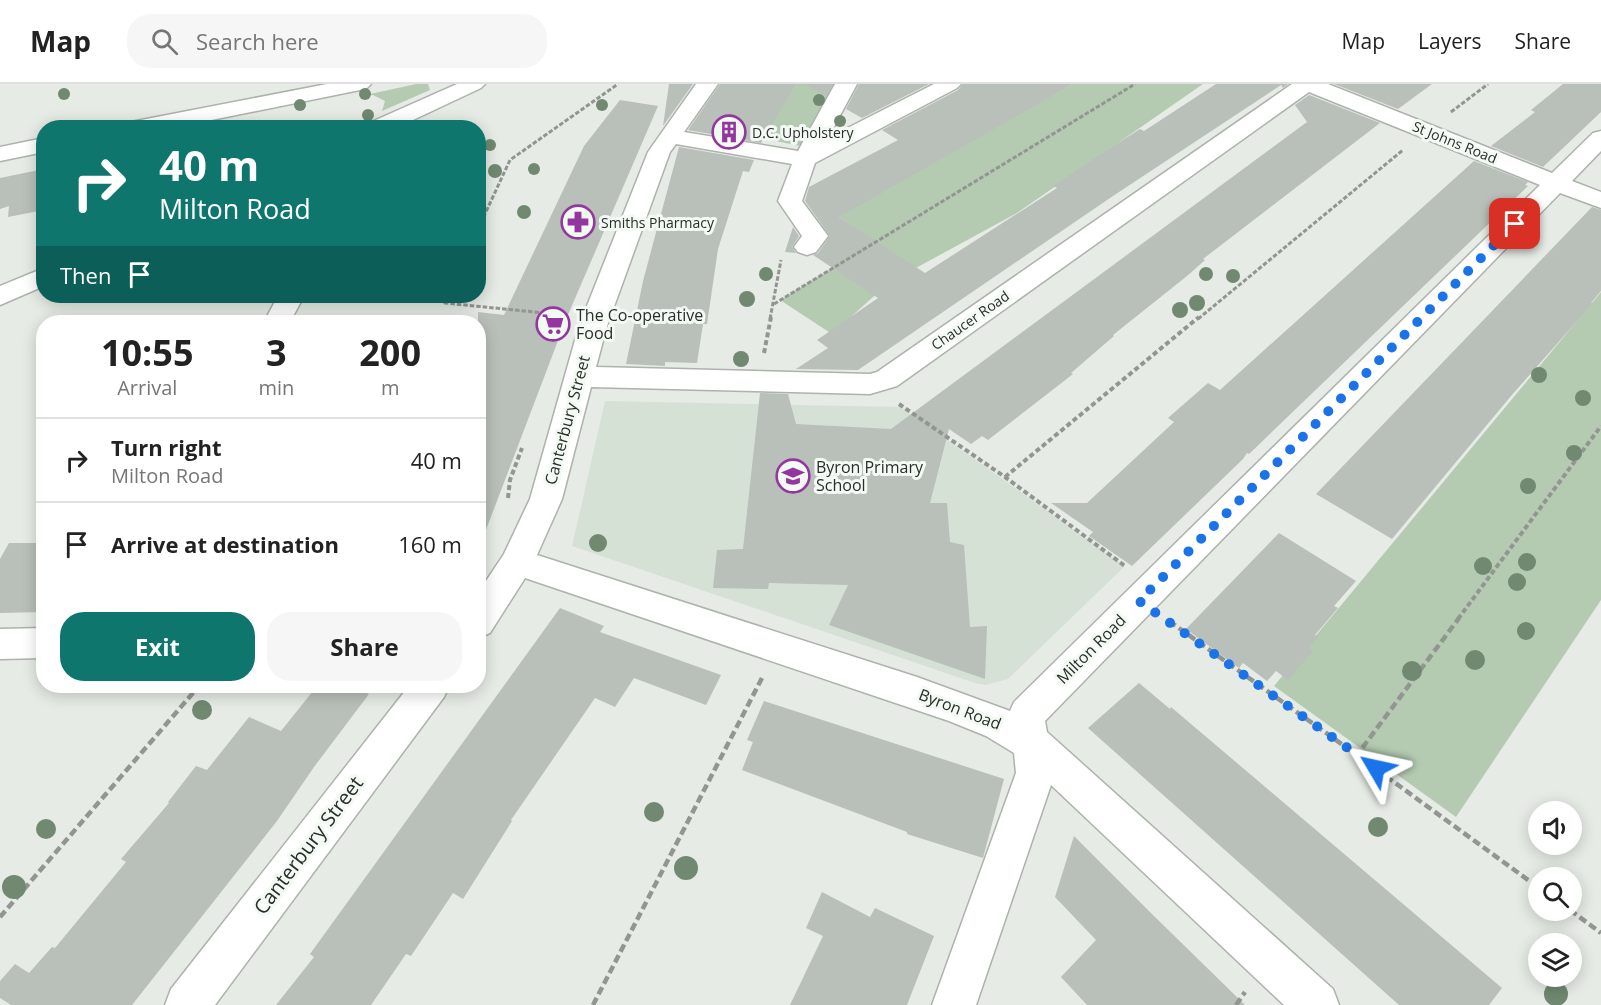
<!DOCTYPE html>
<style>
:root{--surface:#fff;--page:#f6f6f6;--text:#222;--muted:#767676;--line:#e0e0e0;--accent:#0f766e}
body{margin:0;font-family:"Open Sans",sans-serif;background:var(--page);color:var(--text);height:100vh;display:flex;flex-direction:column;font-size:22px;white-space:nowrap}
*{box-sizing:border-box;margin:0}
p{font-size:20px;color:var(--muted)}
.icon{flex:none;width:33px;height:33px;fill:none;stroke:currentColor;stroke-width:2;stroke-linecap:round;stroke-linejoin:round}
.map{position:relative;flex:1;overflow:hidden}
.sheet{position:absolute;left:36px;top:231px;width:450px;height:378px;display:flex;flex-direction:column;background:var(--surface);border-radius:24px;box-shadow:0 3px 15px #0003}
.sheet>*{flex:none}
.banner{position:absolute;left:36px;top:36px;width:450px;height:183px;border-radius:24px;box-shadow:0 3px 15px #0003;background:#0f766e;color:#fff;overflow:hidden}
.tools{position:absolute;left:1528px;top:717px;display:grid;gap:12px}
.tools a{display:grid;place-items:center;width:54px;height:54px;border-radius:50%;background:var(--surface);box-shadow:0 3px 15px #0003;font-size:30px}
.pin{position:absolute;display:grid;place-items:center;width:51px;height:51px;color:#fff;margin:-26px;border-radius:12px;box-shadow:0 3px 9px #0006}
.me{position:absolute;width:66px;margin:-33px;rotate:306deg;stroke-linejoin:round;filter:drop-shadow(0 0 4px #0008)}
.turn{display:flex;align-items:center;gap:21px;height:126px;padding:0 24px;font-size:27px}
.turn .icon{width:78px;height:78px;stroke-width:2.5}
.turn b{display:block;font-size:42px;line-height:51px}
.then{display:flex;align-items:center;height:57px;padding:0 24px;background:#0003;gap:12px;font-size:22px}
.eta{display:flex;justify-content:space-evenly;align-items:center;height:102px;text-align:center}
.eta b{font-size:36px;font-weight:700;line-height:42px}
.button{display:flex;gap:12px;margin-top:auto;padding:12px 24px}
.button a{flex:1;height:69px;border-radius:24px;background:var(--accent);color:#fff;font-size:24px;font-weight:700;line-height:69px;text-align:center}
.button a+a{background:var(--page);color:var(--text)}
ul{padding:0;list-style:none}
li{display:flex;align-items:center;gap:18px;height:84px;padding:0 24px;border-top:2px solid var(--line)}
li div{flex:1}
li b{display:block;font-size:22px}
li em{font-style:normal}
header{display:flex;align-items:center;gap:36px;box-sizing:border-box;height:84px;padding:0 30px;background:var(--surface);border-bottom:2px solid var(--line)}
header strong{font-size:28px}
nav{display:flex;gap:33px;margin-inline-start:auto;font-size:21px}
.search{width:420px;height:54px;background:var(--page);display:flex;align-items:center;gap:15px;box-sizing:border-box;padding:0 21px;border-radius:24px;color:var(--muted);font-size:22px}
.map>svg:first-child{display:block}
</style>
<header>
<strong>Map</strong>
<div class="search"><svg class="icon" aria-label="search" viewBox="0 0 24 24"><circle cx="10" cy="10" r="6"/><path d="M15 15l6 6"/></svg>Search here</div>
<nav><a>Map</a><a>Layers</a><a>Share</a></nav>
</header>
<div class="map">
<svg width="1601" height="921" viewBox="0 0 1601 921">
<rect width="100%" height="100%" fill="#e6ebe5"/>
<path fill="#d6e1d6" d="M605,317L901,323L1125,482L1008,595L986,601L975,599L572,462Z"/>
<g fill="#b4cbb2">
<path d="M416,0H428L430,6L382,27L385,17L373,11L361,12Z"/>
<path d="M792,0H838L800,62L762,54Z"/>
<path d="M1073,0H1203L1017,129L914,185L873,213L832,250L780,216L875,158L825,123L980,51Z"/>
<path d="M1601,208V516L1456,733L1274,602Z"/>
</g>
<g fill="#b9bfb9">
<path d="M669,0H693L663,42Z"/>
<path d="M720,0H796L761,59L688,46Z"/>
<path d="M805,0H832L826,12Z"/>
<path d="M859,0H929L862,34L846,25Z"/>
<path d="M963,0H1073L839,133L925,189L1057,104L1053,102L1107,66L1140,45L1144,47L1216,0H1288L1283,4L1281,1L1113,112L858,286L796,285L828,264L817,256L878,214L813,171L818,169L830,152L805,117L809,103L898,56L882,46L958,6Z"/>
<path d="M1334,0H1432L1398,25Z"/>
<path d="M1563,0H1601V28L1543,83L1491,62L1535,28L1531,26Z"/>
<path d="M1309,11L1380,39L1203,175L1205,176L1187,192L1113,251L1114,252L1071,289L1073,290L988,356L982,352L971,360L949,345L930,419H947L950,458L964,461L970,543L987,542L985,595L829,541L848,501L769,499L768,505L713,504L717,466L743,465L760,309L788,310L796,340L891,345L1307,38L1295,21Z"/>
<path d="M620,16L658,22L567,233L481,459H478V228L504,231L584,62Z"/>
<path d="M679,63L754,76L749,88L743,87L718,165L707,240H703L697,279L665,278V282L626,280L643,197Z"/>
<path d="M1474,77L1528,98L1525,101L1528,102L1249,370L1247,369L1243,375L1132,482L1089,452L1093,448L1051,419H1087L1174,338L1168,334L1208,299L1220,306Z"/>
<path d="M44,85V126L8,133L9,122L0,125V94Z"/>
<path d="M1592,123L1601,126V207L1591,219H1593L1511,312L1392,455L1316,410Z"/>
<path d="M793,143L799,152L792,163L796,169L785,168Z"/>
<path d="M1279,449L1356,497L1334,522L1338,524L1315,551L1318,553L1309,564L1313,567L1288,596L1276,587L1267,597L1243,579L1239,584L1186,545Z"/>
<path d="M9,459H44V528L0,529V475Z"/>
<path d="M560,524L604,542L600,548L721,591L706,621L634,594L615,623L595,614L511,736L512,737L463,815L453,809L411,872L406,870L371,921H276L314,873L310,870Z"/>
<path d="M1139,599L1170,625L1171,623L1502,904L1489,921H1399L1088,644Z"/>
<path d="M317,602H348L369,610L314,683L277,737L132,921H11L0,914V897L15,880L29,889L52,863L55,864L126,778L121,775L169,719L168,718L196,682L207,686L249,633L281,647Z"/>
<path d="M764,617L1004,695L983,774L907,750V748L742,686L753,658L747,656Z"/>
<path d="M1074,752L1154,832L1245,921H1087L1061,893L1096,856L1055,813Z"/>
<path d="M822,808L870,833L875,824L934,852L907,921H790L823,852L806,844Z"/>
</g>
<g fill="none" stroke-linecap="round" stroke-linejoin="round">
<g stroke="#adb2ac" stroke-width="3">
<g id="minor">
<path d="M327,0H371L367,4L360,6L172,44H125L128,39L136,37Z"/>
<path d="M696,0H718L684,48L798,67L835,0H857L828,54L934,0H961L957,4L815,79L802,117L828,152L816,168L807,171L798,168L794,163L802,152L778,117L792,80L676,60L670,68L607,242L596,283L870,290L877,288L1292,0H1328L1552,89L1593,49L1601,47V67L1572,97L1601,108V124L1560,109L1045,637L1047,648L1333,905L1339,921H1284L1051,701L976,921H932L1016,689L1014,669L986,652L949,637L525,494L490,549L478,554V509L504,470L530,415L579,242L648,68ZM1309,8L1540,101L1014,618L1010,627L917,593L537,471L562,415L591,303L870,310L897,302Z"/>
<path d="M44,54V68L0,77V63Z"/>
<path d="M278,212H304L290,238H264Z"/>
<path d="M44,544V574L0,575V545Z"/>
<path d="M409,602H449L444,613L215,921H165L171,905Z"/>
</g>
</g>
<g stroke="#adb2ac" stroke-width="3">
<g id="major">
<path d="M457,0H485L481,4L396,44H366L369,39Z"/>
<path d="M44,184V202L0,221V202Z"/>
</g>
</g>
<g stroke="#929691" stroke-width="3" stroke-dasharray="4.5 2" stroke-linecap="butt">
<path d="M1451,28L1488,0"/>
<path d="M92,44L109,40"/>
<path d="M478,145L510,76L618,0"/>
<path d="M448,212L445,219L564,231"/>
<path d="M774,220L1135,0"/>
<path d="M770,235L781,176"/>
<path d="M1198,235L1403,66"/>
</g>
<g stroke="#929691" stroke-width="4" stroke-dasharray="5 3" stroke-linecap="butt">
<path d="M764,269L771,233"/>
<path d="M899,320L1005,393L1125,482"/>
<path d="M1005,393L1199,233"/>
<path d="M508,414L510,396L522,364"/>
<path d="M1458,535L1601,342"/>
</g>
<g stroke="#929691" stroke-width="4.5" stroke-dasharray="8 4" stroke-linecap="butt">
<path d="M1169,537L1357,671L1459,534"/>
<path d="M1357,671L1539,804"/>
<path d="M1570,826L1601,849"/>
<path d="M0,833L199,602"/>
<path d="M593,921L762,594"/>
<path d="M1236,921L1245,908"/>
</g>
<use href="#minor" fill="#fff" fill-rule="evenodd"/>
<use href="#major" fill="#fff" fill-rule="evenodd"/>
</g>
<g fill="#708970">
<circle cx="64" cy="10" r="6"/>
<circle cx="365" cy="10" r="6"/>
<circle cx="819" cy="16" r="6"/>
<circle cx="300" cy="21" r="6"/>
<circle cx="602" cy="21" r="6"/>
<circle cx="368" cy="31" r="6"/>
<circle cx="840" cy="37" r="6"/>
<circle cx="490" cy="61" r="6"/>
<circle cx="534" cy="85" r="6"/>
<circle cx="495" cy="87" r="7"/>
<circle cx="524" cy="128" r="7"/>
<circle cx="766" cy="190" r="7"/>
<circle cx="1206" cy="190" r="7"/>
<circle cx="1233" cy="192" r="7"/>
<circle cx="747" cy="215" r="8"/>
<circle cx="1197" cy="219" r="8"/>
<circle cx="1180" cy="226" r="8"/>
<circle cx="741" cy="275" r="8"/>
<circle cx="1539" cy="291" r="8"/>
<circle cx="1583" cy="314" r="8"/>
<circle cx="1574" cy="369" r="8"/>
<circle cx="1528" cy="402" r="8"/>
<circle cx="598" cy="459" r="9"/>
<circle cx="1527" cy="478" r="9"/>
<circle cx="1483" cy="482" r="9"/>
<circle cx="1517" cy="498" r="9"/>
<circle cx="1526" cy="547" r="9"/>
<circle cx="1475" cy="576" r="10"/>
<circle cx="1412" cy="587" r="10"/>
<circle cx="202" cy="626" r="10"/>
<circle cx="654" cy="728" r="10"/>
<circle cx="1378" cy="743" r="10"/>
<circle cx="46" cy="745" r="10"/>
<circle cx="686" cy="784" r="12"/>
<circle cx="14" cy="803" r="12"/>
<circle cx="1556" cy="910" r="12"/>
</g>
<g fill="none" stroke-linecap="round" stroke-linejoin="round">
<path stroke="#1a73e8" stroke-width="10" stroke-dasharray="0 18" d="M1376,684L1139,517L1515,140"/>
</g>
<defs>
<g id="building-ring" transform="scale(1.725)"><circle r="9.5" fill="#f3f9f3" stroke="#9436a0" stroke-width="1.5"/><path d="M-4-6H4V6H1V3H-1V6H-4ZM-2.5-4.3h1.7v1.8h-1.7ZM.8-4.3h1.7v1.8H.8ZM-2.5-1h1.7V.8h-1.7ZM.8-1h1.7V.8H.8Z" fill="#9436a0"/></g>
<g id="pharmacy-ring" transform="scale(1.725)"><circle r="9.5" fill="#f3f9f3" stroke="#9436a0" stroke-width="1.5"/><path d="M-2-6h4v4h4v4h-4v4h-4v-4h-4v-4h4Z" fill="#9436a0"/></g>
<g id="supermarket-ring" transform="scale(1.725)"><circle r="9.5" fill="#f3f9f3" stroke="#9436a0" stroke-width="1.5"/><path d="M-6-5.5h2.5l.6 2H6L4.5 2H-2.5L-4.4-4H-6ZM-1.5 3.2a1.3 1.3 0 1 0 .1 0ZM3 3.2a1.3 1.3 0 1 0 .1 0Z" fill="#9436a0"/></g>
<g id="school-ring" transform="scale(1.725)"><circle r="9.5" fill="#f3f9f3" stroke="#9436a0" stroke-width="1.5"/><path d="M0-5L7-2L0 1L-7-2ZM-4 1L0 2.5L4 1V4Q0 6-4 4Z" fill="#9436a0"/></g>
</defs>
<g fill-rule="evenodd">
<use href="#building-ring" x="729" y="48"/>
<use href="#pharmacy-ring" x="578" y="138"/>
<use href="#supermarket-ring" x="553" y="240"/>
<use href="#school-ring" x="793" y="392"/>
</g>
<g text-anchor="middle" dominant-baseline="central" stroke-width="6" stroke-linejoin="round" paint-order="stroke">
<g font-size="14" fill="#2b2d2b" stroke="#f3f9f3" text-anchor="start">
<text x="752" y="48">D.C. Upholstery</text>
<text x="601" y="138">Smiths Pharmacy</text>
</g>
<g font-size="14" fill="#2b2d2b" stroke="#f3f9f3">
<text transform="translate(1455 58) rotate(22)">St Johns Road</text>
<text transform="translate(970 236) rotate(-35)">Chaucer Road</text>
</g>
<g font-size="16" fill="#2b2d2b" stroke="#f3f9f3" text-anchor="start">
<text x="576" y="231">The Co-operative<tspan x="576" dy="18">Food</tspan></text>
<text x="816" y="383">Byron Primary<tspan x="816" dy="18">School</tspan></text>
</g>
<g font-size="16" fill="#2b2d2b" stroke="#f3f9f3">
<text transform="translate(567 336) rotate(-75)">Canterbury Street</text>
<text transform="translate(1091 565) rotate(-45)">Milton Road</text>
<text transform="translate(960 625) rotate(21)">Byron Road</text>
</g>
<g font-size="20" fill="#2b2d2b" stroke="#f3f9f3">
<text transform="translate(308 761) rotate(-53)">Canterbury Street</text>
</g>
</g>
</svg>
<div class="tools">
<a><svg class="icon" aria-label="sound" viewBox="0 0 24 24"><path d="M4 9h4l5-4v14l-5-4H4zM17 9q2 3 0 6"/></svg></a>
<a><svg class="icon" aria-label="search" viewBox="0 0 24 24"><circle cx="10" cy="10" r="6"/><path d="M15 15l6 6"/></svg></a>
<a><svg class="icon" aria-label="layers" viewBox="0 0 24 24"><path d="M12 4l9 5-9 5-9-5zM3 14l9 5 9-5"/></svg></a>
</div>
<div class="pin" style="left:1515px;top:140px;background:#d93025"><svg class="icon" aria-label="arrive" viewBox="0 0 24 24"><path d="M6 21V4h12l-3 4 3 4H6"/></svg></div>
<svg class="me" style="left:1376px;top:684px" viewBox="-20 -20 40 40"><path d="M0-17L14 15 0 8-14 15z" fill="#1a73e8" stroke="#fff" stroke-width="4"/></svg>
<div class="banner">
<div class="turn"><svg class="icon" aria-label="right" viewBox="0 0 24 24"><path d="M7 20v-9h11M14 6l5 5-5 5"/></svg><div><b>40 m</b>Milton Road</div></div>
<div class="then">Then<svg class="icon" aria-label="arrive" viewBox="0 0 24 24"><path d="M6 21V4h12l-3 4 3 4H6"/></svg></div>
</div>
<section class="sheet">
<div class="eta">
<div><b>10:55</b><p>Arrival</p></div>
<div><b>3</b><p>min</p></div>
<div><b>200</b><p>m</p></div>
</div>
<ul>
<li><svg class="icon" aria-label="right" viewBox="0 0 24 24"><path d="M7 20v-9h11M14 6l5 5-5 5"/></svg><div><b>Turn right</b><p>Milton Road</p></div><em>40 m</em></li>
<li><svg class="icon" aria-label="arrive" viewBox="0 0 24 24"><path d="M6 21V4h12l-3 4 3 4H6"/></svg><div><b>Arrive at destination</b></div><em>160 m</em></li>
</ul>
<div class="button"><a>Exit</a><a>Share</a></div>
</section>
</div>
